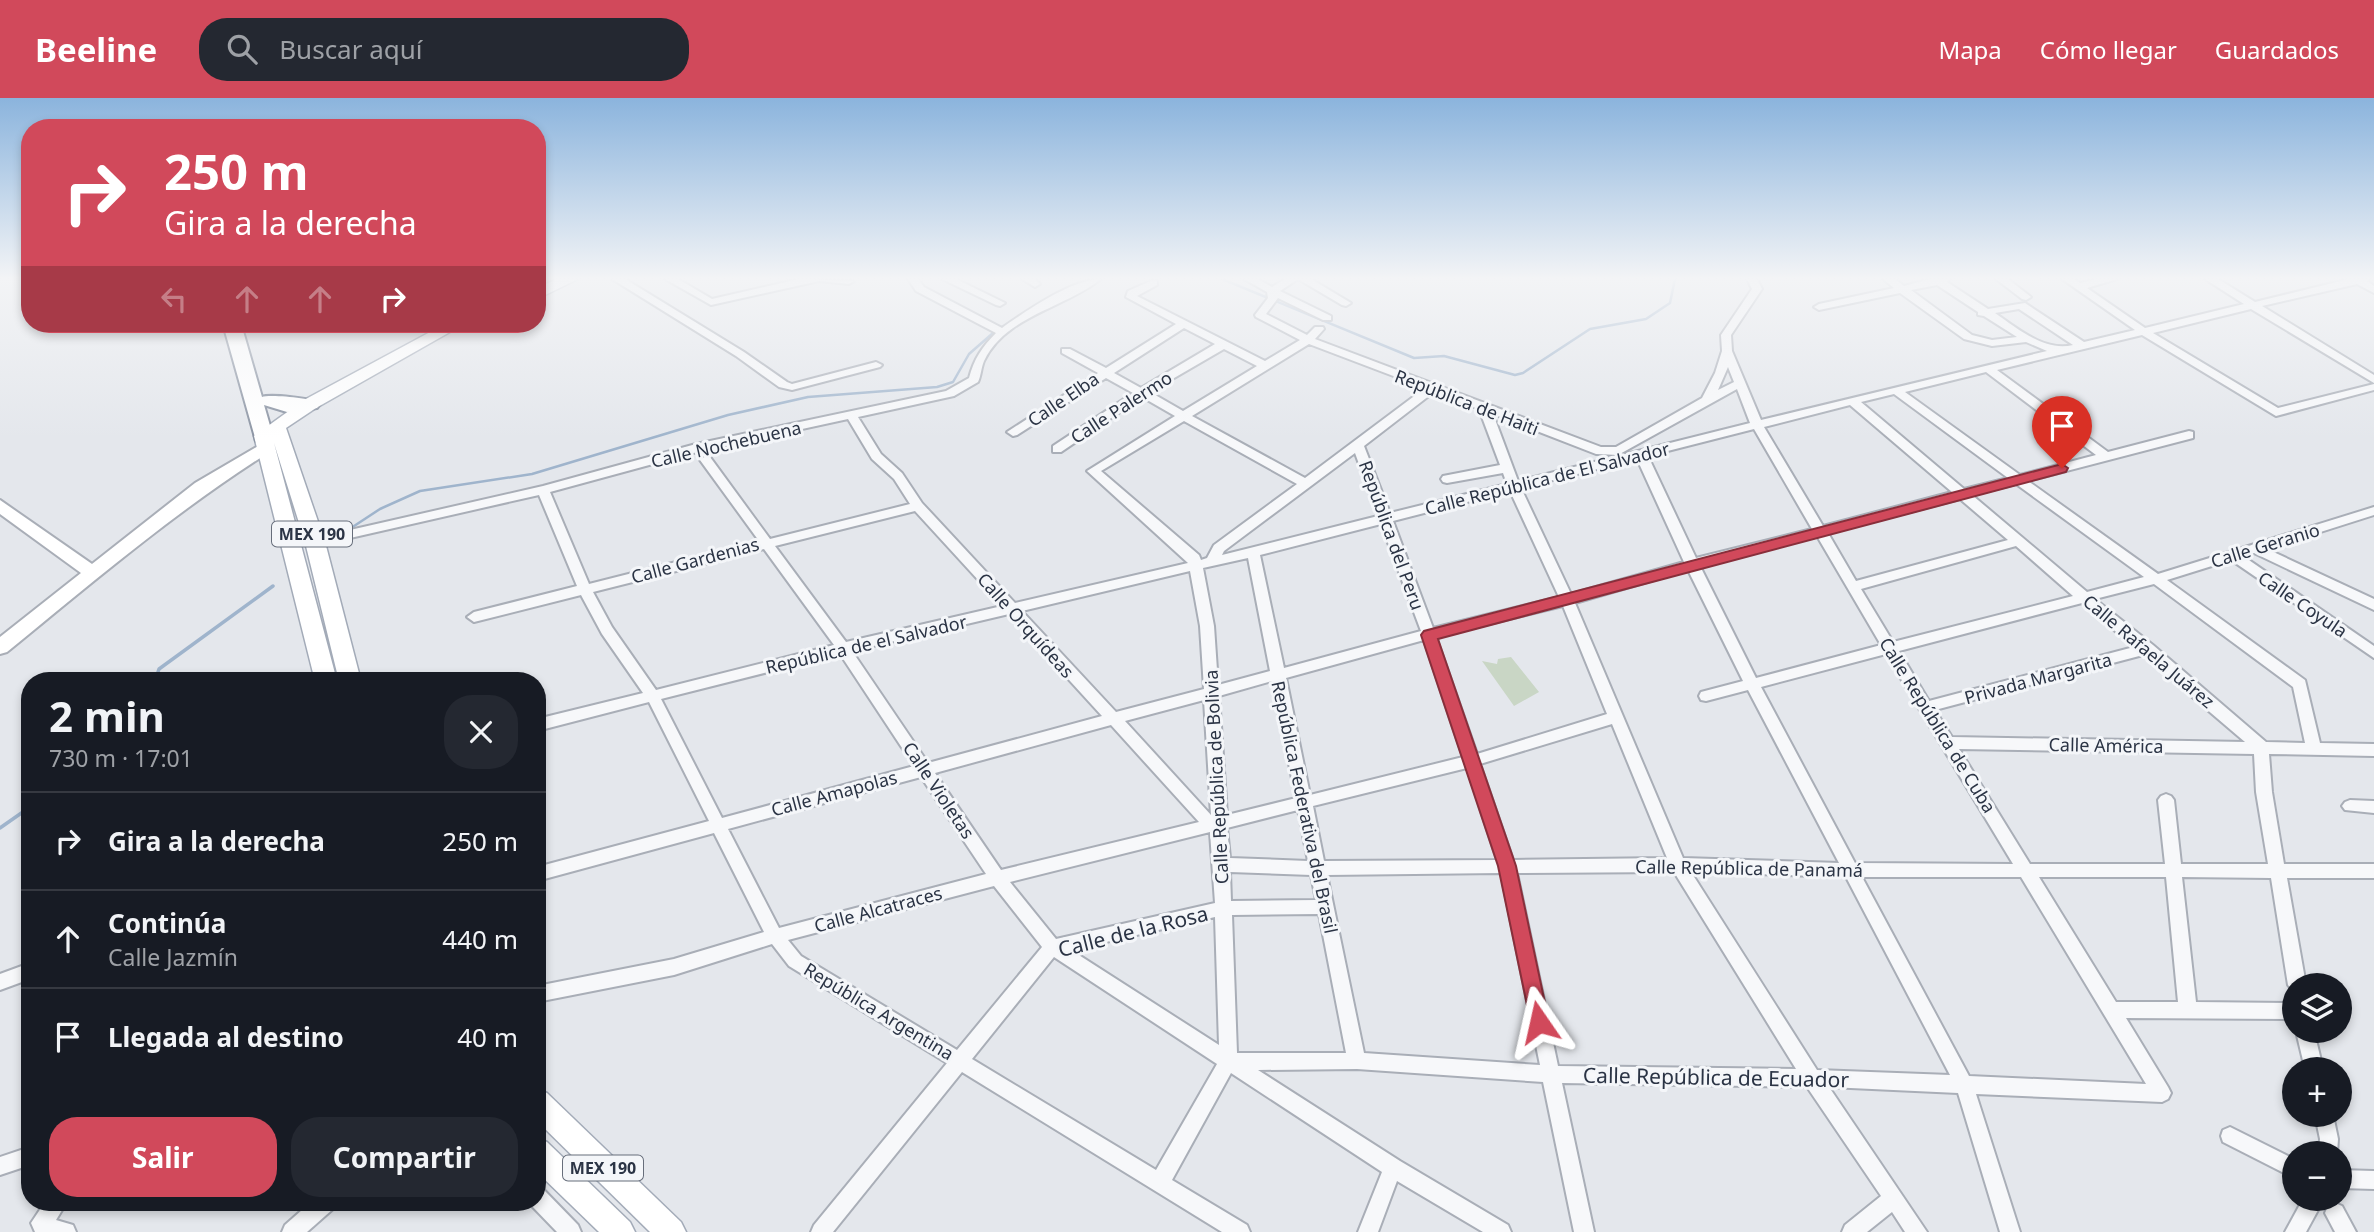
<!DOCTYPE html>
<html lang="es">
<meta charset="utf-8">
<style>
:root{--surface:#171b24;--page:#242831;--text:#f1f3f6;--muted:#9ea1a6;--line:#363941;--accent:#d1495b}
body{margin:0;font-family:"Noto Sans",sans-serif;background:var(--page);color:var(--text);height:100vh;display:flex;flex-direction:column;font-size:26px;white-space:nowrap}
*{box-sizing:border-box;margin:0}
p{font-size:23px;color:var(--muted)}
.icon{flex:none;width:38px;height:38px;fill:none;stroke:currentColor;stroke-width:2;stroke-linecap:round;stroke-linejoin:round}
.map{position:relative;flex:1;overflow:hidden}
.drawer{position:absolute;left:21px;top:574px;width:525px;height:539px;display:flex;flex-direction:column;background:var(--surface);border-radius:28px;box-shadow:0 4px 10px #0003}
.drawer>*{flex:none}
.guide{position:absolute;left:21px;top:21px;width:525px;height:214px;border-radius:28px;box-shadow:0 4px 10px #0003;background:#d1495b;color:#fff;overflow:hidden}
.controls{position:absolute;left:2282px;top:875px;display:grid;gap:14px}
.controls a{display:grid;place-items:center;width:70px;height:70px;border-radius:50%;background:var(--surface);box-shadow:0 4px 10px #0003;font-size:35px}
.pin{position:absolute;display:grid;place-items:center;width:60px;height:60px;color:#fff;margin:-72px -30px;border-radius:50% 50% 50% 0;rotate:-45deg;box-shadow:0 0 7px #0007}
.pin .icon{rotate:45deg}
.me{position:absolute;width:77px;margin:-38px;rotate:349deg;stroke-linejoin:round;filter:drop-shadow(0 0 5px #0008)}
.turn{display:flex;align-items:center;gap:24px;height:147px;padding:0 28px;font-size:32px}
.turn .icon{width:91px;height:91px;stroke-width:2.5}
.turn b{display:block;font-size:49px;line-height:60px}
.lanes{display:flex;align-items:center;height:66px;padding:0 28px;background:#0003;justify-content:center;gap:35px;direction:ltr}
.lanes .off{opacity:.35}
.round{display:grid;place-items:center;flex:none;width:74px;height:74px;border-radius:28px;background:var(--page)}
.overview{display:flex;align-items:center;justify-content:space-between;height:119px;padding:0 28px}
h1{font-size:42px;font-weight:700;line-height:52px}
.primary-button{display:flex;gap:14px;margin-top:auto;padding:14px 28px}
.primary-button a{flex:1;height:80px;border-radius:28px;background:var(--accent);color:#fff;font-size:28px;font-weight:700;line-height:80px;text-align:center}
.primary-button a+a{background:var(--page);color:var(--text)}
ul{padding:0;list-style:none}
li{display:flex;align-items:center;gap:21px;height:98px;padding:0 28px;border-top:2px solid var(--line)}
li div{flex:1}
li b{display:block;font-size:26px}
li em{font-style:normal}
header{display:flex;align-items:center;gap:42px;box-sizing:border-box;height:98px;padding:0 35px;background:var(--accent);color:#fff}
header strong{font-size:33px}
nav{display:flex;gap:38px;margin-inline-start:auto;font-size:24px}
.search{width:490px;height:63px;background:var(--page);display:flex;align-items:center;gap:18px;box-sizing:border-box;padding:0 24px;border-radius:28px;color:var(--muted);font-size:26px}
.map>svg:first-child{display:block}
</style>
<header>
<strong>Beeline</strong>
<div class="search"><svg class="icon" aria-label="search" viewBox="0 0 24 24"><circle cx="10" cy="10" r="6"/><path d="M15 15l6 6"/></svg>Buscar aquí</div>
<nav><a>Mapa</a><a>Cómo llegar</a><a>Guardados</a></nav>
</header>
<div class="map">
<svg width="2374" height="1134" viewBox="0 0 2374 1134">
<rect width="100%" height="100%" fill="#e4e7ec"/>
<path fill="#c9d6c5" d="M1511,559L1539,594L1514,608L1482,563L1497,566L1498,561Z"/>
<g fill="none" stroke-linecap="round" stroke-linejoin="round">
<g stroke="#9fb4cc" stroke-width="2.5">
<path d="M1222,181L1414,260L1444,258L1515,277L1523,275L1590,231L1646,221L1670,205L1675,181"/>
<path d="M1079,187L1088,181"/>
<path d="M348,432L380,411L420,393L532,376L728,317L808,299L937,289L953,284L969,256L993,235"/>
</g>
<g stroke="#9fb4cc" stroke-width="3.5">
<path d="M155,583L159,571L273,488"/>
<path d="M0,730L30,709"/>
</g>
<g stroke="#a9aeb7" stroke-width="4">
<g id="street">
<path d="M612,181H625L744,254L787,284L792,286L876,264L882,267L880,269L792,292L779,289L736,258Z"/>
<path d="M665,181H678L712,201L799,181L854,183L849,186L819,183L711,207Z"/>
<path d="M908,181H918L924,189L1002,230C1026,213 1072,181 1101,181C1065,210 1005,218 984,263C981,270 981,278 978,284L954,298L858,319L881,356L902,375L922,405L1015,505L1188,465L1087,373L1175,318L1142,299L1061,354H1053V348L1133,295L1106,280L1017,337L1013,338L1007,334L1098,275L1062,255V251H1070L1106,270L1176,226L1126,199L1128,193L1153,182L1157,183V187L1137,198L1265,263L1300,242L1256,219L1255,217L1268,200L1267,194L1244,181H1258L1272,189L1285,181H1298L1280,193L1331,218V222H1323L1278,200L1266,216L1307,237L1315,229H1323L1324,231L1315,241L1601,349H1616L1702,300L1715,275L1722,253L1721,237L1752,191L1747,181H1757L1762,191L1731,237L1732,253L1761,322L2047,253L2026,244L1992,248L1964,241L1900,195L1819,212L1814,209L1819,206L1894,190L1883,181H1895L1904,188L1930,181H1950L1947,184L1988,211L2025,205L2084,244L2135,232L2062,181H2074L2080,185L2097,181H2117L2087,190L2145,230L2244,206L2205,181H2218L2255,204L2349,181H2369L2367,183L2374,188V195L2357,186L2262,208L2374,277V285L2251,211L2153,235L2278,310L2374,286V292L2276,318L2142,237L1997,272L2108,354L2189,333L2193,334V340L2028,383L2158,476L2374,409V417L2267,451L2374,501V512L2254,455L2243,458L2374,548V560L2231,462L2167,482L2305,582L2320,645L2374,646V658L2269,656L2272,694L2284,766H2374V780H2287L2306,887H2294V894L2288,887L2271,780L2182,779L2196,904L2294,905V921L2126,920L2168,989L2171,995L2168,1001L2162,1004L1976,996L2020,1134H2000L1958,995L1829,989L1927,1134H1905L1892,1114L1867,1134H1842L1845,1127L1881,1098L1807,989L1562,985L1594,1134H1574L1543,984L1357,971L1258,972L1400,1063L1508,1127L1511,1134H1483L1397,1083L1378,1134H1358L1382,1074L1231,975L1172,1082L1247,1127L1250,1134H1222L962,974L833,1134H811L814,1127L947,965L789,868L772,846L674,877L537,904V888L674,861L764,834L714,735L537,783V769L709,723L649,604L537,633V621L643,595L602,536L581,497L474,524L467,519L474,514L577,488L539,397L315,448L309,444L315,440L543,388L696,346L946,293L969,280C974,261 982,249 996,235L916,193ZM1937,187L1978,214V217L1984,218L2017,239L1992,242L1972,237L1911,192ZM2019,211L2073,247C2045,254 2018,231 1995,215ZM1184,230L1215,246L1141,290L1114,275ZM1309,246L1425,290L1305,380L1192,318ZM1224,251L1257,268L1183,313L1150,294ZM1728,269L1734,284L1718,292ZM1986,274L2096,357L2020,377L1905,294ZM1737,291L1750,325L1518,383L1493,316L1596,356L1618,357ZM1434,294L1479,311L1500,367L1443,378L1441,381L1443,384L1447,385L1503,375L1507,386L1390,415L1364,348ZM1894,296L2008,380L1964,391L1861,304ZM1850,307L1952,394L1823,428L1764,329ZM848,321L872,361L894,381L910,406L770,441L710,359L706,358L700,362L759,443L589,486L550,394L697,354ZM1184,323L1297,386L1214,447L1207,460L1201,462L1199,457L1101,373ZM1754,331L1812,431L1696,460L1648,358ZM1355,355L1378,418L1222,457L1224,453ZM1637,361L1684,464L1571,496L1521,390ZM2016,386L2144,479L2087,494L1972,397ZM1510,393L1559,499L1433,530L1393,423ZM1960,401L2008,442L1856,483L1828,435ZM915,413L1002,508L846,544L775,448ZM1381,426L1421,533L1284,570L1260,457ZM1817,438L1881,547L1756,580L1700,468ZM2016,448L2073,498L1893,544L1861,491ZM764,451L834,547L656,592L612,529L593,494ZM1248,460L1270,573L1218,587L1214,528L1203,470ZM1688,472L1743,583L1701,594L1699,598L1701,602L1706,603L1748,592L1839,765L1683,760L1575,505ZM1190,473L1200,528L1204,591L1116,614L1022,513ZM2154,486L2293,589L2305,645L2266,644L2153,547L2095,501ZM2082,505L2134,549L1929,603L1899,553ZM1563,508L1607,616L1477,656L1436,539ZM1009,516L1102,618L928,665L852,553ZM1424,542L1463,659L1310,697L1286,580ZM840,556L914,668L722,720L661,601ZM1886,556L2013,766L1855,765L1761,589ZM2143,557L2245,644L1952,639L1935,612ZM1272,583L1296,700L1227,717L1219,598ZM1204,602L1211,717L1125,623ZM1612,626L1667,760L1513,762L1480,666ZM1111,627L1199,724L1001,772L935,675ZM1959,651L2254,656L2256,694L2268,766H2181L2174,702L2171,698L2166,696L2161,698L2158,702L2165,766H2030ZM1467,670L1497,762L1324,763L1313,708ZM921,679L986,776L779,830L728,731ZM1298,712L1308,763L1230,760L1227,730ZM1210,734L1215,805L1056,841L1010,784ZM1230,774L1311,777L1316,802L1231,803ZM1674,774L1796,971L1558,968L1517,775ZM1691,774L1846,779L1950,977L1817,972ZM1501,775L1540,967L1364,955L1327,777ZM1862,779H2021L2146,986L1969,978ZM2039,779H2166L2178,904H2116ZM994,788L1042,849L957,952L801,858L788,842ZM1319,816L1346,955H1237L1232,817ZM1215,819L1219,947L1071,852ZM1054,859L1217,966L1156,1072L972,961Z"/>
<path d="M942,181H956L1005,205L1000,208L996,207Z"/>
<path d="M1022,181H1035L1040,186L1035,189Z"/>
<path d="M1298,181H1311L1351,205L1346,208L1342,207Z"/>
<path d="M1996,181H2008L2031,199L2026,202L2022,201Z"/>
<path d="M2350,702L2374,703V715L2345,712L2342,708L2345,704Z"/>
<path d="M30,865V881L0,892V876Z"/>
<path d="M2296,933H2314L2323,971H2305Z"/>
<path d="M2315,1017H2333L2338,1041L2337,1055H2319L2320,1041Z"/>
<path d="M2230,1029L2294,1061V1080L2223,1044L2221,1038L2223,1032Z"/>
<path d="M30,1049V1067L0,1077V1059Z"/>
<path d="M2340,1072L2374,1073V1091L2340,1090Z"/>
<path d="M537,1090L544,1092L578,1127L581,1134H557L530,1106L537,1104Z"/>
<path d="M2303,1101H2324L2306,1134H2285Z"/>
<path d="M45,1104H67L56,1122L73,1127L76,1134H35L31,1125Z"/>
<path d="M311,1104H335L333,1111L307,1134H282L285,1127Z"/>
<path d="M2335,1105L2342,1108L2356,1134H2335L2325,1115L2328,1108Z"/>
</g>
</g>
<g stroke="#a9aeb7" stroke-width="4">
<path id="secondary" d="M265,344L271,345V353C177,412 93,484 7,554L0,556V539L81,475L0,416V402L92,466L195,385Z"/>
</g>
<g stroke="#a3abb8" stroke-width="3">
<g id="primary">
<path d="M557,181H578L537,201V190Z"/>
<path d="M445,226H464L316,310L286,330L325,444L361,583H339L305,444L274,345L337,583H315L254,338L304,302Z"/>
<path d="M537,991L547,995L681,1124L686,1134H650L537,1023Z"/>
<path d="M537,1040L547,1044L630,1124L635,1134H599L537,1074Z"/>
</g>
</g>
<g stroke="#8b94a3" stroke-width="4">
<path id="highway" d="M223,226H241L262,299C269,296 315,300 320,306L317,310L287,314L264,307L273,338L263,344L256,343Z"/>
</g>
<use href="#street" fill="#f7f8fa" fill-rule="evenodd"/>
<use href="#secondary" fill="#fff" fill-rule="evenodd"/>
<use href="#primary" fill="#fff" fill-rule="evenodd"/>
<use href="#highway" fill="#fff" fill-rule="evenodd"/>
</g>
<linearGradient id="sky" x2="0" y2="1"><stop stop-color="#8bb4dd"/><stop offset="0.53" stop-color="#f3f4f6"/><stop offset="1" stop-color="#f3f4f6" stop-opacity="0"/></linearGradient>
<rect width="2374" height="340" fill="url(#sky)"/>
<path fill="#d1495b" stroke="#882f3b" stroke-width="2" d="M2062,366L2068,370L2066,374L1438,541L1516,768L1549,924L1546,931L1539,933L1532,931L1498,768L1421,537L1424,533Z"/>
<g text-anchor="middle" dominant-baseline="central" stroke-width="6" stroke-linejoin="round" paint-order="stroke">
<g fill="#f4f6f9" stroke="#676e7b" stroke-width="2">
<rect x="272" y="423.5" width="80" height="25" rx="5"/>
<rect x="563" y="1057.5" width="80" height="25" rx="5"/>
</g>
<g font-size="16" font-weight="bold" fill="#2b3445">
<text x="312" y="436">MEX 190</text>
<text x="603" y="1070">MEX 190</text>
</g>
<g font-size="18" fill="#2b3445" stroke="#f4f6f9">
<text transform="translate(1063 301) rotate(-34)">Calle Elba</text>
<text transform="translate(1467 304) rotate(21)">República de Haiti</text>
<text transform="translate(1121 309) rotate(-33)">Calle Palermo</text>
<text transform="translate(726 346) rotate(-13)">Calle Nochebuena</text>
<text transform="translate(1547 380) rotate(-14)">Calle República de El Salvador</text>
<text transform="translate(1392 437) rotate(70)">República del Peru</text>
<text transform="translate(2265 447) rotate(-17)">Calle Geranio</text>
<text transform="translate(695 462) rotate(-15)">Calle Gardenias</text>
<text transform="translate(2303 506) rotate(34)">Calle Coyula</text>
<text transform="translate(1026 527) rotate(48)">Calle Orquídeas</text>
<text transform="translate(866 546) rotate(-13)">República de el Salvador</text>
<text transform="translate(2149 553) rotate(40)">Calle Rafaela Juárez</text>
<text transform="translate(2038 580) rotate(-15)">Privada Margarita</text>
<text transform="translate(1938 627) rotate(58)">Calle República de Cuba</text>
<text transform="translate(2106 647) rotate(1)">Calle América</text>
<text transform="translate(1216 679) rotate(-93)">Calle República de Bolivia</text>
<text transform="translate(939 692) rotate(56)">Calle Violetas</text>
<text transform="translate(834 695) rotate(-15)">Calle Amapolas</text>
<text transform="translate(1305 709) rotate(78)">República Federativa del Brasil</text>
<text transform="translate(1749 770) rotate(1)">Calle República de Panamá</text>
<text transform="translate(878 811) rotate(-15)">Calle Alcatraces</text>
<text transform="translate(879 913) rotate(31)">República Argentina</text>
</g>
<g font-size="21" fill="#2b3445" stroke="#f4f6f9">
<text transform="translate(1133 833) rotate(-14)">Calle de la Rosa</text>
<text transform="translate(1716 979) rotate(1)">Calle República de Ecuador</text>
</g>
</g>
</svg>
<div class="controls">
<a><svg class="icon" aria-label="layers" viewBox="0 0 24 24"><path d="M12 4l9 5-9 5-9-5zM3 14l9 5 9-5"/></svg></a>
<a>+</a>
<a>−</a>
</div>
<div class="pin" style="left:2062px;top:370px;background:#d93025"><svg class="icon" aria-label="arrive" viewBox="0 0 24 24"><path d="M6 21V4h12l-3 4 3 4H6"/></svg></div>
<svg class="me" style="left:1539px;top:924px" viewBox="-20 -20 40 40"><path d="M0-17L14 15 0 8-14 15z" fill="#d1495b" stroke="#fff" stroke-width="4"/></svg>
<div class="guide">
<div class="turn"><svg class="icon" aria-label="right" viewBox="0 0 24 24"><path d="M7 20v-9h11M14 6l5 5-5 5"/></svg><div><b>250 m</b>Gira a la derecha</div></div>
<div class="lanes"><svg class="icon off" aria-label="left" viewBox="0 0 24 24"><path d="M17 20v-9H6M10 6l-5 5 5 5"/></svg><svg class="icon off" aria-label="ahead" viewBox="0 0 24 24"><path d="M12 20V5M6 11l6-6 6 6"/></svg><svg class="icon off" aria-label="ahead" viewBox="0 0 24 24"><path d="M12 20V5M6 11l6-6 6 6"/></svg><svg class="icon" aria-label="right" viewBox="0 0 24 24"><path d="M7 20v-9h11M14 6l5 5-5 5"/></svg></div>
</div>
<section class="drawer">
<div class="overview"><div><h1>2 min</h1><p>730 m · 17:01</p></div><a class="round"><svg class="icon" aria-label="close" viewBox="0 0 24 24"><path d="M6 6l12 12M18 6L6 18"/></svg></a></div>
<ul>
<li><svg class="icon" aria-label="right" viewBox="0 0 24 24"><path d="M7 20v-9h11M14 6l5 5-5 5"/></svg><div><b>Gira a la derecha</b></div><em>250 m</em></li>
<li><svg class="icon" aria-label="ahead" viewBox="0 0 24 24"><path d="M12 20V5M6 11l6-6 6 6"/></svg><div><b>Continúa</b><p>Calle Jazmín</p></div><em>440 m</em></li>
<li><svg class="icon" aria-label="arrive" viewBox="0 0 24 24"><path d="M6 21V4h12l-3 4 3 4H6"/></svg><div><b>Llegada al destino</b></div><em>40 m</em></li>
</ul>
<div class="primary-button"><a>Salir</a><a>Compartir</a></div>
</section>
</div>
